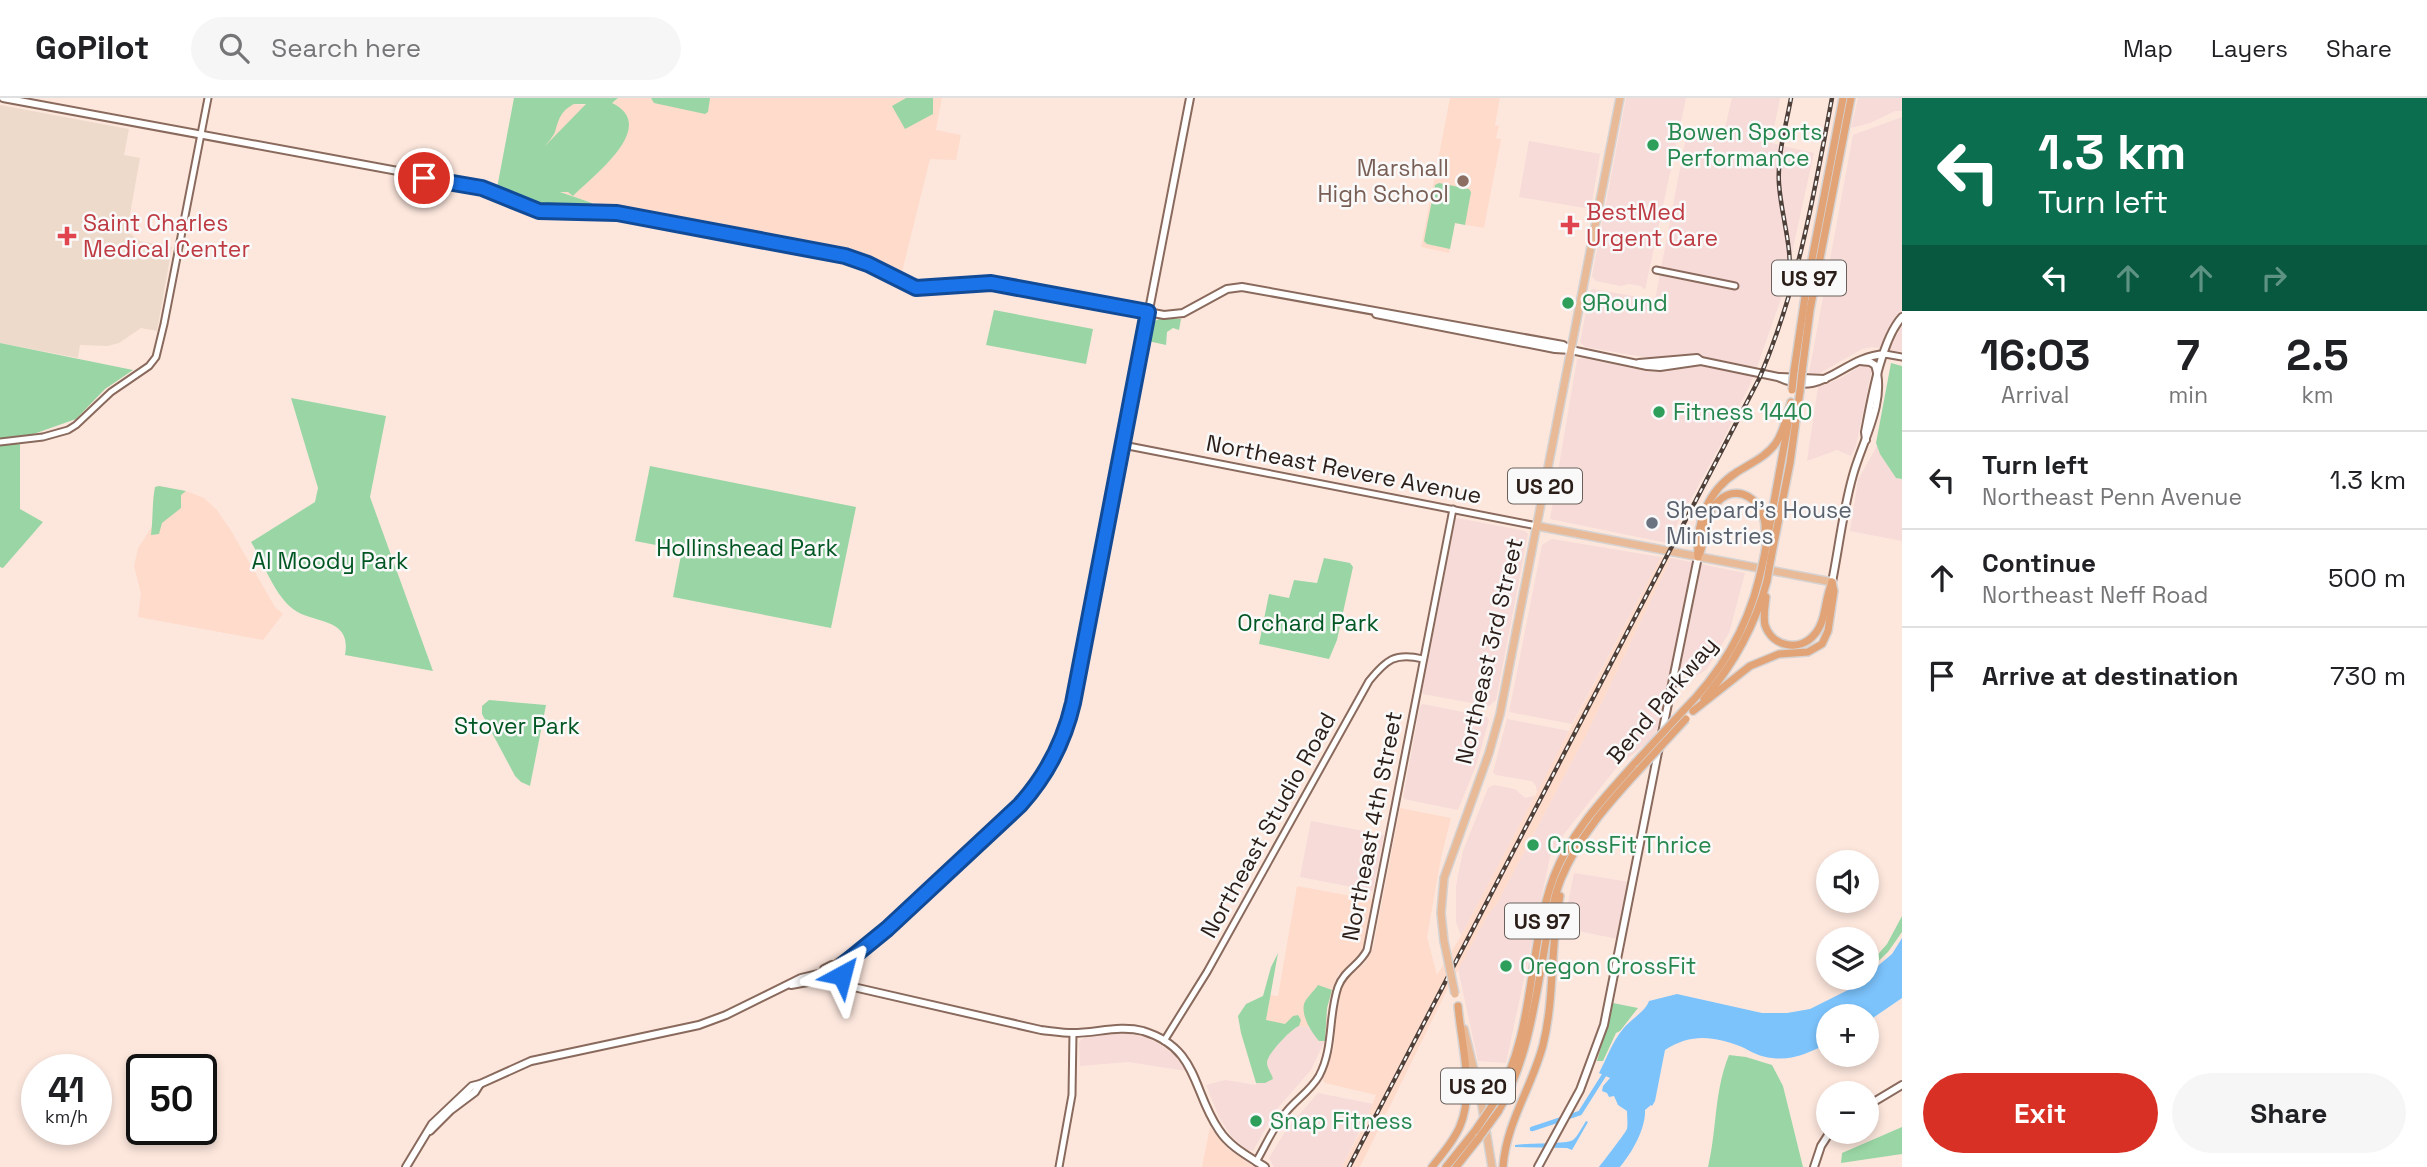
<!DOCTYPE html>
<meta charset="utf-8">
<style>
:root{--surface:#fff;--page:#f6f6f6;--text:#202124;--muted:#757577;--line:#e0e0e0;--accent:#d93025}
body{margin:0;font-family:"Space Grotesk",sans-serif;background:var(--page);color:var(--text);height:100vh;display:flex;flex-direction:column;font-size:26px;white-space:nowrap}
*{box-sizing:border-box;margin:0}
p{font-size:23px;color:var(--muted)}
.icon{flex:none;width:38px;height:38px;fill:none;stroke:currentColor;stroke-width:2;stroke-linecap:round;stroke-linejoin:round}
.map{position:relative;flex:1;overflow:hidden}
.drawer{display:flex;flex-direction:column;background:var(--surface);width:525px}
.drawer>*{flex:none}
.guide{background:#0b6e4f;color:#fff;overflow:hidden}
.controls{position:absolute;left:1816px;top:752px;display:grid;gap:14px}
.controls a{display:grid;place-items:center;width:63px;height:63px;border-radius:50%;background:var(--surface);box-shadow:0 4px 10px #0003;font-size:35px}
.speed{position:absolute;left:21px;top:956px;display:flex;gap:14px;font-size:35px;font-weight:700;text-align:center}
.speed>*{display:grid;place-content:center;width:91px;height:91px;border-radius:50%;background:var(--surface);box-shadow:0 4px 10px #0003;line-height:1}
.speed small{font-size:18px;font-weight:400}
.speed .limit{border:4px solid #111;border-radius:10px;background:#fff;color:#111}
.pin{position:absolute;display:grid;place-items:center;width:60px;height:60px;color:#fff;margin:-30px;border:4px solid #fff;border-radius:50%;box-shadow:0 2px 7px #0007}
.me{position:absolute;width:77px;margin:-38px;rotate:38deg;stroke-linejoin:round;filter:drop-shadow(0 0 5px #0008)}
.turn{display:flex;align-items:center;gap:24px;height:147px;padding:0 21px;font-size:32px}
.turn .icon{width:91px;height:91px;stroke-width:2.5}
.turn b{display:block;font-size:49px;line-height:60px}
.lanes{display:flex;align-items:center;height:66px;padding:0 21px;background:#0003;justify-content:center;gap:35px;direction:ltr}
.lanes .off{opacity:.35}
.eta{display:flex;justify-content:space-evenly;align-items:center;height:119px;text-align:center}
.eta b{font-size:42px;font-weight:700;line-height:49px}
.action{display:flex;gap:14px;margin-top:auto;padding:14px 21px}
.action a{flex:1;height:80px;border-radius:42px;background:var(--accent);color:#fff;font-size:28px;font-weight:700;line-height:80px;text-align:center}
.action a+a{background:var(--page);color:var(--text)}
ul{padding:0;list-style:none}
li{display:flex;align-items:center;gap:21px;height:98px;padding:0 21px;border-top:2px solid var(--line)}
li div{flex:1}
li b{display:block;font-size:26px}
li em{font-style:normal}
header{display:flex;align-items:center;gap:42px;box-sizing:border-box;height:98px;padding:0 35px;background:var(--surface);border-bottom:2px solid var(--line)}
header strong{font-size:33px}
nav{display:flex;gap:38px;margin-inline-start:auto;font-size:24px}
.search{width:490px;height:63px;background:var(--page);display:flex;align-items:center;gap:18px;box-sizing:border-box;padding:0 24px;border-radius:38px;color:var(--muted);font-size:26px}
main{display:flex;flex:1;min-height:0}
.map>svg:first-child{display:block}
</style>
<header>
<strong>GoPilot</strong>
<div class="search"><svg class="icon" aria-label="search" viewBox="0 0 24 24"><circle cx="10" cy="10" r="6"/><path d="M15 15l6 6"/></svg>Search here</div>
<nav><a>Map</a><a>Layers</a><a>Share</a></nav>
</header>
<main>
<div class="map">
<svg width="1902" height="1069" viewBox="0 0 1902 1069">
<rect width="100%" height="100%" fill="#fde7dd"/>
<g fill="#f6dbd8">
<path d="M1626,0H1686L1645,192L1641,188L1629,186L1621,188L1596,183L1592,178Z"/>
<path d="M1732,0H1780L1771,45L1814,55L1783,195L1757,269L1694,257L1681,256L1649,260L1585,249L1580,244L1590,193L1593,191L1655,202L1688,29L1724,34Z"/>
<path d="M1858,0H1902V13H1895L1870,25L1851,30Z"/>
<path d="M1902,19V254L1872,249L1862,251L1820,275H1809L1853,37Z"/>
<path d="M1529,43L1600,56L1591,111L1519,99Z"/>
<path d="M1583,260L1645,273L1665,272L1696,267L1754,278L1722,344L1667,445L1550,421L1577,261Z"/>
<path d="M1863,267H1869L1872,271L1856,348L1851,358L1837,352L1807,363L1818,289L1839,281Z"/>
<path d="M1877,348L1896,380L1902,381V443L1850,433L1858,382Z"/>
<path d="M1457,420L1525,433L1528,436L1496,602L1489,608L1423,596L1422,594L1455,422Z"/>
<path d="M1552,441L1661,459L1572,626L1509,614L1542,447Z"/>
<path d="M1671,460L1745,475L1729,535L1706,572L1696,578H1678L1668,585L1658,629L1653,640L1617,669L1564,736L1550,759L1506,965L1478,963L1458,871L1487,818L1497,805L1587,635Z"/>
<path d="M1423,606L1487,619L1489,622L1477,665L1458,712L1404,701L1403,699L1420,608Z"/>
<path d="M1507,621L1569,633L1537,695L1536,688L1532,683L1496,677L1493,674Z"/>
<path d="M1494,687L1515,691L1525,700L1535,698L1461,838L1456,824V788L1463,753L1488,690Z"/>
<path d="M1311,723L1384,737L1373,793L1300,779Z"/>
<path d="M1574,775L1629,784L1618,841L1563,830Z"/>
<path d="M1266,923L1327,932V938L1311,972L1276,1012L1253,1053L1247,1052L1231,1038L1219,1019L1206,987L1225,982L1256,987Z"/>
<path d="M1115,936H1131L1148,940L1161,947L1174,957L1187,973L1128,964L1080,968L1079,945L1081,942L1085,939Z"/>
<path d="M1318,995L1373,1006L1342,1069H1274L1269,1060L1286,1032Z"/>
</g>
<g fill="#fedbcb">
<path d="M618,0H942L936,32L961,37L956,62L930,61L901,178L863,157L833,150L606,108L573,99L546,87L538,74V67L542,51L553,38L559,18L566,10L574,6L583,7L601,2L614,4Z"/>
<path d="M1450,0H1500L1495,27L1499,28L1496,40L1501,41L1484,130L1455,125L1449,155L1421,149Z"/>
<path d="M159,388L189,394L204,400L217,412L230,431L275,509L283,516L263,542L138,519L141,496L134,468L138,450L153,427V402L155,389Z"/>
<path d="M1661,459L1671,460L1587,635L1497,805L1487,818L1444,898L1360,1069H1342L1363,1029L1376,997L1325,985L1323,982L1334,949L1336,915L1341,894L1345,882L1365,865L1373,850L1400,710L1451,720L1441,760L1427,839L1437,877L1461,838Z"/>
<path d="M1297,788L1373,802V804L1366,848L1358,860L1338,877L1332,891L1327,910V932L1266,923L1270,897L1278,898Z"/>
<path d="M1210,1029L1228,1051L1254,1069H1202Z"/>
</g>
<path fill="#eedacb" d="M0,7L129,31L124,57L140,60L127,133L140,143L172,149L157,233L141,230L119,245L108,248L80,247L78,260L0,245Z"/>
<g fill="#9ad6a5" fill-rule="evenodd">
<path d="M514,0H618L612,5C660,28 593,78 573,98L568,94H560L592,105L593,110H542L497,90ZM574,6H586L545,48C548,44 553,39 555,34C559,20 561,13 574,6Z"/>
<path d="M651,0H710L708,14L705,16L654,5Z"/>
<path d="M906,0H933V16L905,31L892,8Z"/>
<path d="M1439,85L1469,91L1471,94L1465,127L1455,125L1450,151L1427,146L1424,143L1435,87Z"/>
<path d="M994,212L1093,231L1086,266L986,247Z"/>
<path d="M1159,221H1181L1179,232L1173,230L1167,234L1166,247L1148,243L1151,225Z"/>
<path d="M0,245L133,272L105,291L76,321L28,338L20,346V411L43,424L3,470L0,469Z"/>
<path d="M1891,265L1902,268V381L1896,380L1880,356L1876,345Z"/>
<path d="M291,300L386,318L370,399L433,573L345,557C351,525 325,525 304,517C296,514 288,508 283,501C270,485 262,462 251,444L315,404L318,390Z"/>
<path d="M650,368L856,409L831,530L673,499L682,452L635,443Z"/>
<path d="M159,388L186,393L181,397V410L162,425L159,436L151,437C153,421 152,405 155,389Z"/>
<path d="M1324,460L1350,465L1353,469L1337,542L1329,561L1259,546L1269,496L1289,500L1294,482L1317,485Z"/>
<path d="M489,602L546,607L530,688L521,684L515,678L482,616V608Z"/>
<path d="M1902,818V834L1888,854L1867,874V869L1887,846Z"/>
<path d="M1278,855L1266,922L1285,926L1293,918L1298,917L1301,922L1299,928C1292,930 1266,957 1267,965C1267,970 1272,976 1273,981L1265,985H1256L1241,935L1238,918L1246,906L1263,898L1271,869Z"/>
<path d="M1318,887L1332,892L1327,910L1325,943H1319C1312,935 1301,918 1304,906C1306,900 1314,893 1318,887Z"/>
<path d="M1613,905L1638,910L1620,933L1616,935L1603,963H1597Z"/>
<path d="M1729,957L1746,959L1772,967L1783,988L1803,1069H1708C1717,1032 1714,993 1729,957Z"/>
<path d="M1902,1029V1056L1841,1065L1842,1055Z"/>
</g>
<g fill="#7cc3fc">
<path d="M1902,840V900L1867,924V919H1829V945C1810,954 1793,963 1772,960C1760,959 1752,954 1742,949C1714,938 1691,935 1665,952L1655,1003L1652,1008L1651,1007L1645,1012C1646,1030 1632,1055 1620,1069H1599C1603,1064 1626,1034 1627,1031C1628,1025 1627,1019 1627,1013L1618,1007L1614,998L1609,999L1607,995L1602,993L1603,988L1610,980L1599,975C1607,960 1612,944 1623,931C1631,921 1645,914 1649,903L1677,896L1762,915H1787L1810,911L1852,890L1864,880H1867V877L1892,856Z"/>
<path d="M1586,1023L1588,1024L1572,1052L1567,1050L1515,1049V1047C1526,1045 1569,1046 1573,1042C1578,1038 1582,1029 1586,1023Z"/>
</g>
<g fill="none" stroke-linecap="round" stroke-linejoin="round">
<path stroke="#7cc3fc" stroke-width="4.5" d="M1532,1031L1580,1015L1606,974"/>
<g stroke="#896a5c" stroke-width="9">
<g id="tertiary">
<path d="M1656,172L1735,188"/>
<path d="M1885,256L1902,259"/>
<path d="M0,344L43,339L68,332L76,327L111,294L149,268L156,259L164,226L208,0"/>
<path d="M1123,347L1537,428"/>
<path d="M1164,943L1207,874L1369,583C1386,562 1395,554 1423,561"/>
<path d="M1256,1064C1266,1047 1274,1027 1287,1013C1297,1001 1311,992 1319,978C1334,950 1328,918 1338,889C1344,872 1360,867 1367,852L1453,411"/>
<path d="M1059,1069L1072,997L1073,935"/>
</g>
</g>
<g stroke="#896a5c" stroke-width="10">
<g id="secondary">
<path d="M3,0L468,86L495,94L539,113L617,115L845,158L868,166L916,190L991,185L1164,217L1183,215L1227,191L1242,189L1563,247L1571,252"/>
<path d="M1376,216L1555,251L1571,252L1647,268L1660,269L1701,263"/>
<path d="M1639,265L1697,260L1701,263L1778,279C1824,302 1841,259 1885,256"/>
<path d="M1780,279L1825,281"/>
<path d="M1866,342L1865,334C1871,303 1881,242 1902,219"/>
<path d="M1832,484C1839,449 1843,412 1853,377C1862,344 1887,303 1875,267L1870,264L1860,263"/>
<path d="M1662,635L1698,459"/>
<path d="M835,867L852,855L858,854L887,831L1020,707C1051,672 1067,634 1076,589L1190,0"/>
<path d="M840,872L856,856"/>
<path d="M823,879L824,871L832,867L839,870L841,880"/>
<path d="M824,881L831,886L836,885L1041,932C1051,933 1062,935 1073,935C1096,935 1120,927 1143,933C1199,950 1192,993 1219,1032C1230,1049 1248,1058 1265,1069"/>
<path d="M791,887L824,881"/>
<path d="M1867,1008L1902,987"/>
<path d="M430,1033L451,1012L475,994L480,986"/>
<path d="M406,1069L432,1026L472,988L480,986L531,963L699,927L726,917L801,880L822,875"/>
<path d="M1538,1069L1580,992L1604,927L1659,649"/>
<path d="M1814,1069L1821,1048L1830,1034"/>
</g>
</g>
<g stroke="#d5d2d1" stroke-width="10">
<g id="primary">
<path d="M1537,428L1832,484"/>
<path d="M1444,843L1441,815L1444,780L1489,655L1500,616L1620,0"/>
<path d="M1464,931L1481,1002L1492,1069"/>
</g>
</g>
<g stroke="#d5d2d1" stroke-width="10">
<g id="trunk">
<path d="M1794,273L1806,192L1843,0"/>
<path d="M1802,274L1810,212L1851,0"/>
<path d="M1700,455C1705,440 1704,422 1714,408C1736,379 1768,404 1765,435"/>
<path d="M1698,459C1696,425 1707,393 1737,374C1751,365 1766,359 1776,345C1784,333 1787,317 1791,304"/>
<path d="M1764,459L1789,321"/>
<path d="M1771,460L1790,365L1800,293"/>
<path d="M1766,499C1765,508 1763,518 1765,527C1772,549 1800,554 1814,537C1827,523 1824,501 1832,485"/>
<path d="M1704,601C1734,566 1755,528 1767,483"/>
<path d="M1693,613L1750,568L1779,556L1808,554L1822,546L1828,533L1834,493L1832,484"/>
<path d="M1682,614C1720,576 1746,534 1759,481"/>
<path d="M1496,1002C1536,933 1527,851 1554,778C1571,734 1604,700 1635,665"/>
<path d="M1498,1014C1527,964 1534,910 1544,854C1548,830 1552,804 1561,781C1578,739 1609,705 1639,672"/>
<path d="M1432,1069C1442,1056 1454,1043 1460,1028C1475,993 1461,945 1458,908"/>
<path d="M1446,1069L1475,1033"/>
<path d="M1456,1069L1479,1040"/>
<path d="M1503,1069C1506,1025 1532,989 1543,947C1555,899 1550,847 1560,798"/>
</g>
</g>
<use href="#tertiary" stroke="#fff" stroke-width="5"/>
<use href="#secondary" stroke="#fff" stroke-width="6"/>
<use href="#primary" stroke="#e9ba98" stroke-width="7"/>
<use href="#trunk" stroke="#e2a376" stroke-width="7"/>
<g stroke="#4e3f38" stroke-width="4.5">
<g id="rail">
<path d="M1789,182C1793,150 1781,117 1779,86C1777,57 1786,28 1791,0"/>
<path d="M1349,1069L1759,281C1798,191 1814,96 1832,0"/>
</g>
</g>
<use href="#rail" stroke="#f9f9f9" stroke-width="2" stroke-dasharray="5" stroke-linecap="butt"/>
<g stroke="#d5d2d1" stroke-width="10" stroke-linecap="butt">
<path id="primary-bridge" d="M1444,843L1455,896"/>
</g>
<g stroke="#d5d2d1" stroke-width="10" stroke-linecap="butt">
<g id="trunk-bridge">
<path d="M1792,292L1794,273"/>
<path d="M1800,293L1802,274"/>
<path d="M1759,481L1764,459"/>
<path d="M1767,483L1771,460"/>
<path d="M1635,665L1682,614"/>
<path d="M1639,672L1686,621"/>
<path d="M1475,1033L1496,1002"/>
<path d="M1479,1040L1498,1014"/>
</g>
</g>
<use href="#primary-bridge" stroke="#e9ba98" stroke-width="7"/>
<use href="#trunk-bridge" stroke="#e2a376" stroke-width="7"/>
</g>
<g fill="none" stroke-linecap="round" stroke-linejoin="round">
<g stroke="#114b97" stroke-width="18">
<path id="route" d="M424,80L482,90L539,113L617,115L845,158L868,166L916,190L991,185L1148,214L1073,605C1064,644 1047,677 1020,707L887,831L844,866L841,872L842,877"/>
</g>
<use href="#route" stroke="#1a73e8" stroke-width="12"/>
</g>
<g fill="#2e9e5b" stroke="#f9f9f9" stroke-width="2.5">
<circle cx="1653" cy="47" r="7"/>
<circle cx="1568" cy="205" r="7"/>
<circle cx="1659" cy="314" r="7"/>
<circle cx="1533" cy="747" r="7"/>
<circle cx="1506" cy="868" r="7"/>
<circle cx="1256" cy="1023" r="7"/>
</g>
<circle fill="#8d6e63" stroke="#f9f9f9" stroke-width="2.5" cx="1463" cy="83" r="7"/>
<g fill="#e0444e" stroke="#f9f9f9" stroke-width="2.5">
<path d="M1566.5 116.5h7v7h7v7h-7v7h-7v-7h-7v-7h7z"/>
<path d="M63.5 127.5h7v7h7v7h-7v7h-7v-7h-7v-7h7z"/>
</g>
<circle fill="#6b7280" stroke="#f9f9f9" stroke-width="2.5" cx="1652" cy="425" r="7"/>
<g text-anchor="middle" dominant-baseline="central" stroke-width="5" stroke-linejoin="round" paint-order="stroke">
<g fill="#f9f9f9" stroke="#69605c" stroke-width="2">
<rect x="1772" y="162.5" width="74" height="35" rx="5"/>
<rect x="1508" y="370.5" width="74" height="35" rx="5"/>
<rect x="1505" y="805.5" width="74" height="35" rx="5"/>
<rect x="1441" y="970.5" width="74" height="35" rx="5"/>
</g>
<g font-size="21" font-weight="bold" fill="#2b1e18">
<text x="1809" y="180">US 97</text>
<text x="1545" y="388">US 20</text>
<text x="1542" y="823">US 97</text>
<text x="1478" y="988">US 20</text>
</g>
<g font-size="23" fill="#27864d" stroke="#f9f9f9" text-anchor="start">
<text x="1667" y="34">Bowen Sports<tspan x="1667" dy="26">Performance</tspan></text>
<text x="1582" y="205">9Round</text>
<text x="1673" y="314">Fitness 1440</text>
<text x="1547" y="747">CrossFit Thrice</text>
<text x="1520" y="868">Oregon CrossFit</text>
<text x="1270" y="1023">Snap Fitness</text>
</g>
<g font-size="23" fill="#785e54" stroke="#f9f9f9" text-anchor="end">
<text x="1449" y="70">Marshall<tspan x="1449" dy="26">High School</tspan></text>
</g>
<g font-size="23" fill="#be3a42" stroke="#f9f9f9" text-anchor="start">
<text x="1586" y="114">BestMed<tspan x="1586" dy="26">Urgent Care</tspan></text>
<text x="83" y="125">Saint Charles<tspan x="83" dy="26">Medical Center</tspan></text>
</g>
<g font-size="23" fill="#2b1e18" stroke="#f9f9f9">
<text transform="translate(1344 371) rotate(11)">Northeast Revere Avenue</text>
<text transform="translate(1489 553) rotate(-77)">Northeast 3rd Street</text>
<text transform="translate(1662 602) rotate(-50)">Bend Parkway</text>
<text transform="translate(1268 727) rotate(-61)">Northeast Studio Road</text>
<text transform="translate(1372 728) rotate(-79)">Northeast 4th Street</text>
</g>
<g font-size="23" fill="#5b616d" stroke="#f9f9f9" text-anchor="start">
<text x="1666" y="412">Shepard’s House<tspan x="1666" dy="26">Ministries</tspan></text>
</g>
<g font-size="23" fill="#005622" stroke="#f9f9f9">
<text x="747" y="450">Hollinshead Park</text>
<text x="330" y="463">Al Moody Park</text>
<text x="1308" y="525">Orchard Park</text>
<text x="517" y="628">Stover Park</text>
</g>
</g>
</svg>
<div class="controls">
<a><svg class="icon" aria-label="sound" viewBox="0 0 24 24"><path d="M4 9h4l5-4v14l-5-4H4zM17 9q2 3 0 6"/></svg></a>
<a><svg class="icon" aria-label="layers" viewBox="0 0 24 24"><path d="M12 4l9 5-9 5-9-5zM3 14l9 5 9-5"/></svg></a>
<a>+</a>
<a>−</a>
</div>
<div class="speed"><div>41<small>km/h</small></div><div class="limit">50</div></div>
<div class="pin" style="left:424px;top:80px;background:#d93025"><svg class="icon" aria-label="arrive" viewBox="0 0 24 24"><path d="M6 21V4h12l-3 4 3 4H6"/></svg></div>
<svg class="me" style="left:842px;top:877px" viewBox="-20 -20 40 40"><path d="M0-17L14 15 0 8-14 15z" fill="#1a73e8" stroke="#fff" stroke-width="4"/></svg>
</div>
<section class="drawer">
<div class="guide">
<div class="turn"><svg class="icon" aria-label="left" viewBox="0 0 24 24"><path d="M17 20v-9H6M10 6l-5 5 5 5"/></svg><div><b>1.3 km</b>Turn left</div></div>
<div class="lanes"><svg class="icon" aria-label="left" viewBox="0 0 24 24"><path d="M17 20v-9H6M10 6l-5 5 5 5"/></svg><svg class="icon off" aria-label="ahead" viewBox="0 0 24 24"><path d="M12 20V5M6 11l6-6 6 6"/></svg><svg class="icon off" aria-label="ahead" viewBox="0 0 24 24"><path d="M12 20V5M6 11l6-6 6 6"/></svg><svg class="icon off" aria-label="right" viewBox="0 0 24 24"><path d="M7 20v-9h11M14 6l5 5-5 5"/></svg></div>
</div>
<div class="eta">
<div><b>16:03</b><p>Arrival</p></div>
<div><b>7</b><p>min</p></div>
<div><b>2.5</b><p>km</p></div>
</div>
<ul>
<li><svg class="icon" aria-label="left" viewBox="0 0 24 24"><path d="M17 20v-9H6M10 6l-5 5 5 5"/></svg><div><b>Turn left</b><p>Northeast Penn Avenue</p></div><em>1.3 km</em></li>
<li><svg class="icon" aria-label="ahead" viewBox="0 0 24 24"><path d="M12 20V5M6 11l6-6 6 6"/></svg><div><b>Continue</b><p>Northeast Neff Road</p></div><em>500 m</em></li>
<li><svg class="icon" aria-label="arrive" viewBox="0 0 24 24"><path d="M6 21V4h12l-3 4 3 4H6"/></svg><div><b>Arrive at destination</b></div><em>730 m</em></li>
</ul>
<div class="action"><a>Exit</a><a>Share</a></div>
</section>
</main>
